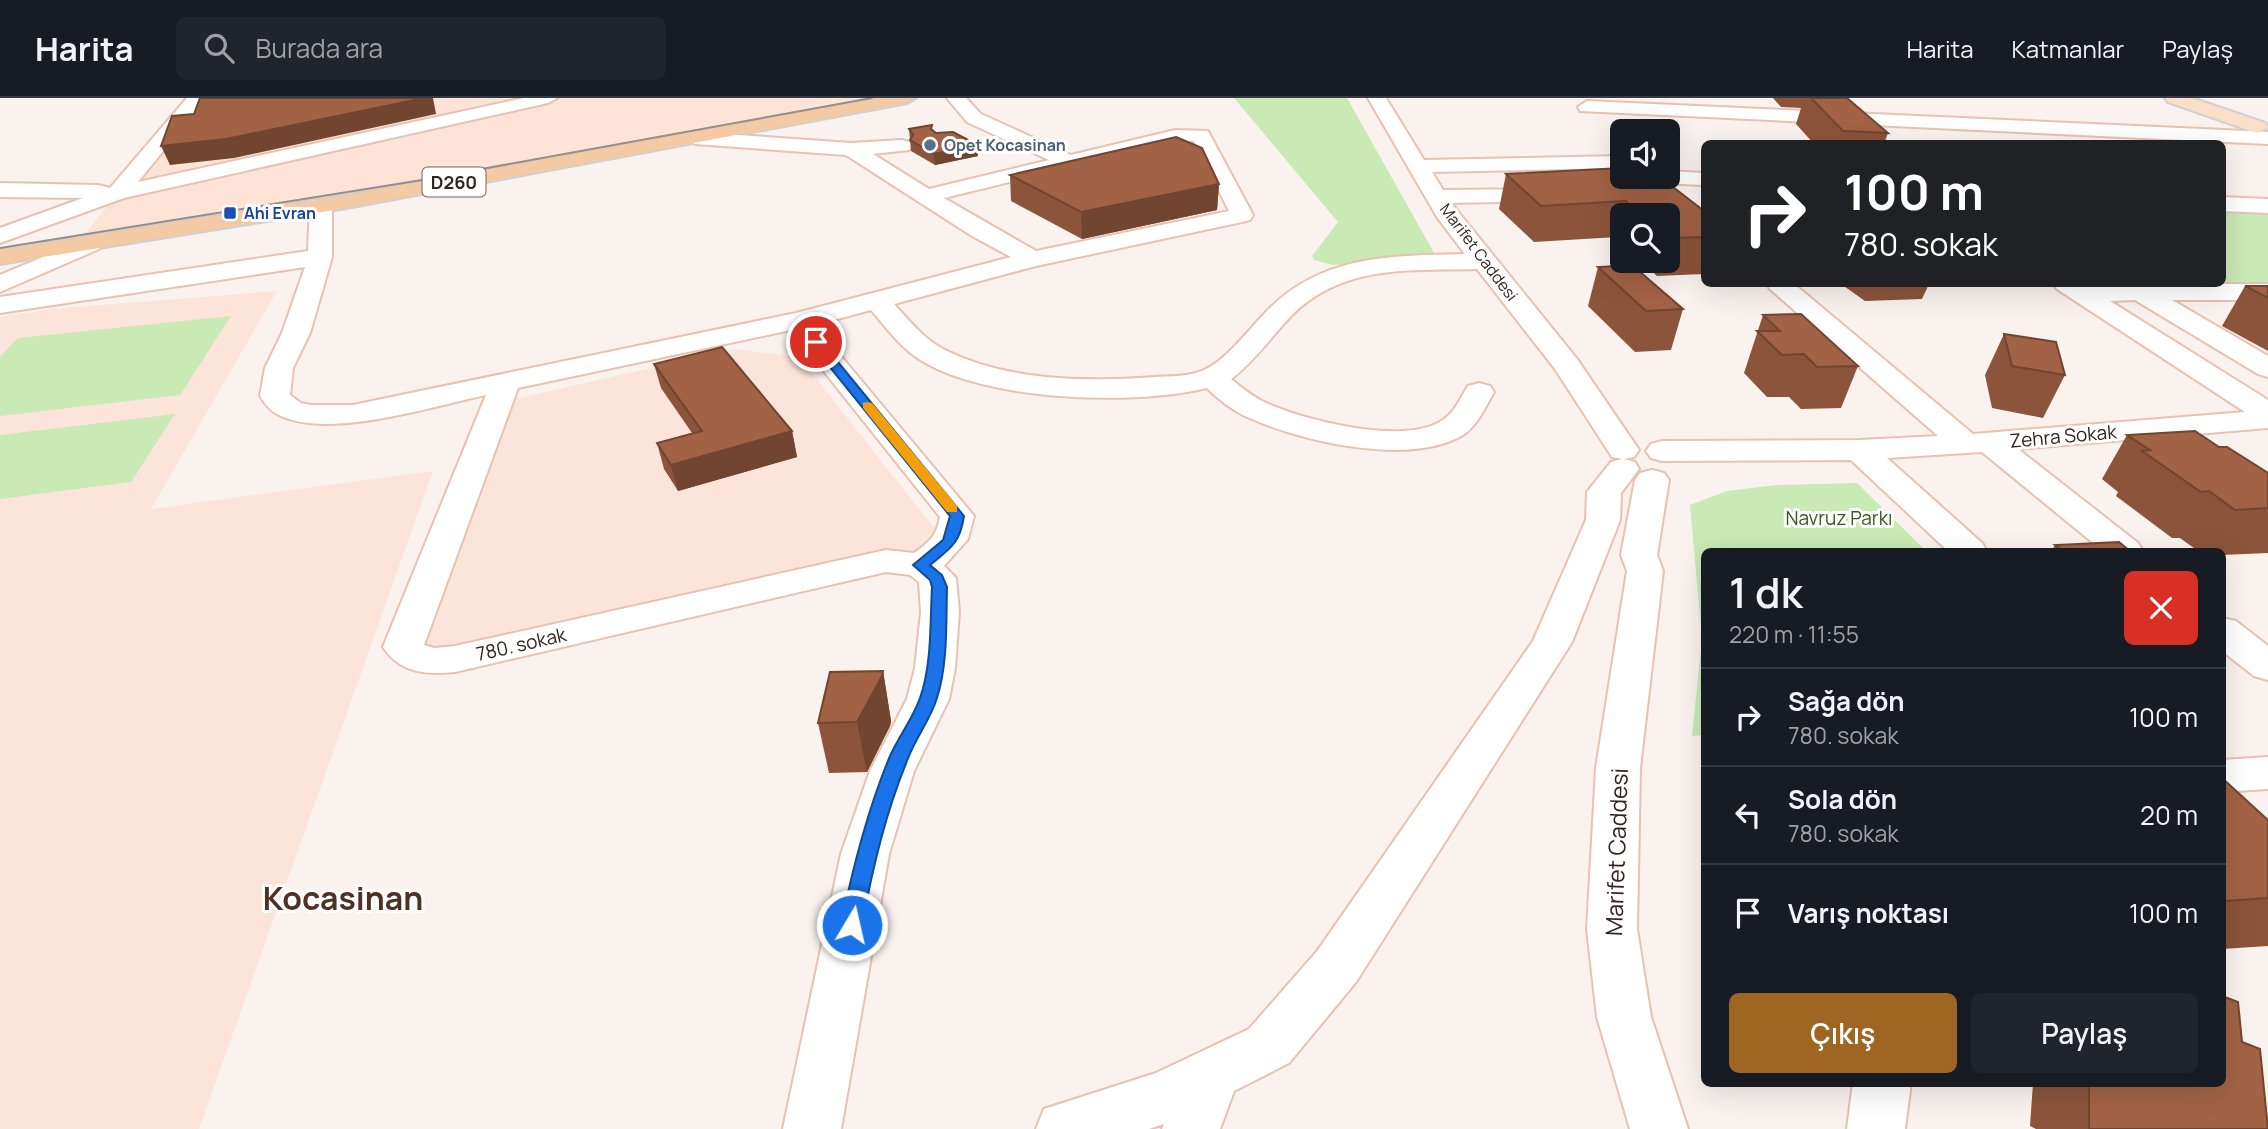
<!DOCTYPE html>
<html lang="tr">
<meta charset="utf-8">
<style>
:root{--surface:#171b24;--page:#20242c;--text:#f1f3f6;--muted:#9ea1a6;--line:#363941;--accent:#9e6622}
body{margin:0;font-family:Manrope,sans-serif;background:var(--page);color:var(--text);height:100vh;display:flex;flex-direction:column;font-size:26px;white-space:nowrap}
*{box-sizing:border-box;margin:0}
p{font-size:23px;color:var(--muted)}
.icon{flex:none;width:38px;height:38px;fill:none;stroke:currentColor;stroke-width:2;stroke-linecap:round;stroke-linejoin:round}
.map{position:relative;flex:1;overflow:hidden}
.sheet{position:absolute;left:1701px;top:450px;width:525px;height:539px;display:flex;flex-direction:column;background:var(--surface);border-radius:10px;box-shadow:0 7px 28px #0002}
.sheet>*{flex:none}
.guide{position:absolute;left:1701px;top:42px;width:525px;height:147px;border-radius:10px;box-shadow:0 7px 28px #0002;background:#202124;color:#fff;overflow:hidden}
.buttons{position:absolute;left:1610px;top:21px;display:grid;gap:14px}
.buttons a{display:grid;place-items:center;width:70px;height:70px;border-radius:10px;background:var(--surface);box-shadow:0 7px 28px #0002;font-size:35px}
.pin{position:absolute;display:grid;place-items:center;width:60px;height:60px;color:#fff;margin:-30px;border:4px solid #fff;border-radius:50%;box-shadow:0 2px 7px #0007}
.me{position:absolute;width:77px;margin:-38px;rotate:9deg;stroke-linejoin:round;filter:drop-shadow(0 0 5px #0008)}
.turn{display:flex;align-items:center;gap:24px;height:147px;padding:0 28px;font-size:32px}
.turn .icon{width:91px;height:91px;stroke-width:2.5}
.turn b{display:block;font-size:49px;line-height:60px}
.round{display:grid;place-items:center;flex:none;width:74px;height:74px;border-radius:10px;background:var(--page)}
.summary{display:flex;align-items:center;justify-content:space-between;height:119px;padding:0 28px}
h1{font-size:42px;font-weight:600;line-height:52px}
.action{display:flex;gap:14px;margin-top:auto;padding:14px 28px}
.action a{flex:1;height:80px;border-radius:10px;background:var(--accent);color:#fff;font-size:28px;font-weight:600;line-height:80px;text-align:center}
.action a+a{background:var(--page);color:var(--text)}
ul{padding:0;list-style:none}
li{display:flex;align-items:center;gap:21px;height:98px;padding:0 28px;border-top:2px solid var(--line)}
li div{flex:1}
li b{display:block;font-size:26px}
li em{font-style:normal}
header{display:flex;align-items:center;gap:42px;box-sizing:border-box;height:98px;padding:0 35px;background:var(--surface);border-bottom:2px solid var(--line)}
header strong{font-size:33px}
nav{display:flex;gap:38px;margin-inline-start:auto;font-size:24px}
.search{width:490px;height:63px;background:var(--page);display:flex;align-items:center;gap:18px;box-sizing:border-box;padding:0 24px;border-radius:10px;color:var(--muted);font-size:26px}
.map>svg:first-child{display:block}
</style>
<header>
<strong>Harita</strong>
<div class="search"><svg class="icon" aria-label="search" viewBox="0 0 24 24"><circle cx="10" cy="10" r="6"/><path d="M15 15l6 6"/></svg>Burada ara</div>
<nav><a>Harita</a><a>Katmanlar</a><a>Paylaş</a></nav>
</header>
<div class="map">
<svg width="2268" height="1031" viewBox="0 0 2268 1031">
<rect width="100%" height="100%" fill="#faf2ef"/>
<path fill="#ffe3d7" d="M193,0H878L530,64L85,136Z"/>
<g fill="#fde4db">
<path d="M277,193L151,411L433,373L199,1031H0V219L50,211Z"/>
<path d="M735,251L799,259L939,436L925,451L445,561L419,558L506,303Z"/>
</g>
<g fill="#c9e9b5">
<path d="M1234,0H1347L1437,160L1333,167L1314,162L1312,158L1338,124Z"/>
<path d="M2223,112L2268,114V187L2088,186H2222Z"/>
<path d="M231,218L180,297L0,318V259L18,240Z"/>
<path d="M175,316L131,384L0,401V337Z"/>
<path d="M1857,385L1926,453H1704V637L1692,638L1702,541L1690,407L1727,393L1777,387Z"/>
</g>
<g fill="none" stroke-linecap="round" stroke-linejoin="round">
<g stroke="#e7c2b1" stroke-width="4">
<g id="minor">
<path d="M187,0H206L138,84L524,0H557L548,5L124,100L0,145V130L83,100L0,99V85L98,87L110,90Z"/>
<path d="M947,0H966L981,16L1071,57L1175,32L1208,33L1253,117L1250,122L1242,124L1036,168L894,206C909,222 924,242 945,252C1007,283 1085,284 1154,279C1170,278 1191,279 1206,271C1229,260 1252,227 1271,209C1326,156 1394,158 1465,156L1437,119L1368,0H1386L1424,62L1622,58V70L1432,74L1443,92L1562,91L1565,96L1562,101L1554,103L1451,105L1577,261L1639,352L1634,359L1624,361L1635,364L1639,371L1621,395L1620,422L1572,544L1356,884L1289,965L1234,993L1220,1031H1162L1164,1026L1149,1031H1036L1044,1011L1156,975L1249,931L1318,852L1533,543L1586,422L1587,394L1611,364L1622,361L1612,359L1555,271L1477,171C1410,173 1346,166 1294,215C1273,236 1255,263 1231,281C1242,290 1253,299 1266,305C1306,323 1406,348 1443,322C1455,314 1461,299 1468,288L1479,285L1490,288L1494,294C1486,308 1477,328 1463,337C1409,369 1299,343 1245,318C1231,311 1218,301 1207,290C1133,308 984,303 919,261C900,249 886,229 871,212L815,227L974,418L968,441L944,468L956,480L959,514L955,570L949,601L914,673L889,756L841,1031H783L841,756L870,673L907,601L915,570L921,514L919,484L910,477L886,474L455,574C426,577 400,575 383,549L486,297C433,308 328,342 279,317C270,313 265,306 260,298L265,270L282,235L305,169L0,215V199L308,153L310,107L313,102H329L332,107V159L310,235L293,270L290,297L301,305L311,307H353L796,215L1011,159L972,138L846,57L695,46L685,40L688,36L695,34L851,45L902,42L909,44L912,48L909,52L873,56L929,91L1049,62L967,24ZM1194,43L1229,113L1036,153L944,100L1175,44ZM791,232L940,419C937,437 929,445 914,455L886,452L455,548L434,550L424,547L518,290Z"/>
<path d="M1587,3L2268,34V46L1580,13L1578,9Z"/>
<path d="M1668,73L1704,75V87L1656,85L1648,84L1645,79H1668Z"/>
<path d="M2222,99L2268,101V115L2222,113Z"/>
<path d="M91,139L99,141L103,146L99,151L0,194V177Z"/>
<path d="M1767,186H1794L1973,336L2245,314L2057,191L2053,186H2268V202H2172L2268,258V279L2258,276L2135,202L2110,203L2268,302V330L2018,351L2138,445L2143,453H2103L1982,354L1887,360L1982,445L1987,453H1948L1851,362L1662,363L1651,360L1646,353L1651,346L1662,343L1859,342L1938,338L1770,191Z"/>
<path d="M1652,372L1664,375L1669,382L1657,457L1663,473L1640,670L1637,831L1651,919L1688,1031H1630L1597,919L1587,831L1596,670L1627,473L1621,457L1635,382L1640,375Z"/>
<path d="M2222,520L2236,523L2268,548V582L2254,578L2222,553Z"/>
<path d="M2268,659V691L2222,694V662Z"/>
<path d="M1853,985H1911L1905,1031H1847Z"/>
</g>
</g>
<g stroke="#d2cfcd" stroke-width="4">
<path id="major" d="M2165,0H2192L2265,25L2268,29L2258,35L2251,33L2168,4Z"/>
</g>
<g stroke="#d2cfcd" stroke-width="4">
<path id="highway" d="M878,0H916L907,5L341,111L0,166V152L341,98Z"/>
</g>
<use href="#minor" fill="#fff" fill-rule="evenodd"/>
<use href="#major" fill="#f8dfc8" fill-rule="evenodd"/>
<use href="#highway" fill="#f3caa4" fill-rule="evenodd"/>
<path stroke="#988d89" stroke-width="2" d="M0,150L416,83L872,0"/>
</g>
<g fill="#8b543b">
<path d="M1773,0H1847L1888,35L1884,46H1814L1796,26L1801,10L1781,9Z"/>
<path d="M909,31L932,32L936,35L978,58L935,67L911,53Z"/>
<path d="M1506,76L1704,113V176L1657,178L1641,163H1668V117H1622V145L1617,139L1534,144L1499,111Z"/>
<path d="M1010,77L1219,86L1217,112L1082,141L1011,103Z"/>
<path d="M1598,169L1683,211L1671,252L1635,254L1588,208Z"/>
<path d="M1841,186H1929L1922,201L1865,203Z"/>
<path d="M2245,188H2268V253L2222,228Z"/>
<path d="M1763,217L1858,268L1841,310L1801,311L1789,299H1767L1744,275Z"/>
<path d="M2004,236L2065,277L2043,320L1992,310L1985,277Z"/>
<path d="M654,266L792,333L797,359L678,393L664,371L657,345L692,335L661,290Z"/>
<path d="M2127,337L2219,349L2268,375V455L2222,457V453H2198L2180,440H2172L2116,398L2118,394L2102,381Z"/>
<path d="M2055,447L2130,453H2052Z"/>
<path d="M883,573L891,623L890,628L867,674L829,675L818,625Z"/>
<path d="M2222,680L2268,722V848L2222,851Z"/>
<path d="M2242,944L2268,1031H2036L2030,1028L2033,985H2222Z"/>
</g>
<g fill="#714530">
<path d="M424,0H433L436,16L234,60L170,67L161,48Z"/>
<path d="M978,47V58L935,67L934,56Z"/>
<path d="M1219,86L1217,112L1082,141L1081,114Z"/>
<path d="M792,333L797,359L678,393L671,367Z"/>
<path d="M883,573L891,623L890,628L867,674L857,624Z"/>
</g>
<g fill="#a26245" stroke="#714530" stroke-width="2">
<path d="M200,0H424L226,41L161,48L172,18L194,16Z"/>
<path d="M1811,0H1847L1888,35L1843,33Z"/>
<path d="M932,27L931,31L936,35L953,34L978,47L934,56L910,42L913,37L909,31Z"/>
<path d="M1176,39L1202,50L1219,86L1081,114L1010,77Z"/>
<path d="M1622,70V79H1660L1704,113V139L1668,140V117H1641L1626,103L1541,108L1506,76Z"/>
<path d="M1632,167L1683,211L1646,213L1598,169Z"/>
<path d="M2245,188H2268V200Z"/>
<path d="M1801,216L1858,268L1817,269L1804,256L1782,257L1757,233H1780L1763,217Z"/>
<path d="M2004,236L2056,244L2065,277L2012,268Z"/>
<path d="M722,249L792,333L671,367L657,345L702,333L654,266Z"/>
<path d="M2195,333L2219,349H2227L2268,375V410L2235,412L2209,393L2201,394L2142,353L2150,352L2127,337Z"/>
<path d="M2119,444L2130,453H2063L2055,447Z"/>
<path d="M883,573L882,578L857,624L818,625L830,574Z"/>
<path d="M2222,680L2268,722V800L2226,803L2222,799Z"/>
<path d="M2222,898L2238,904L2242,944L2260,951L2268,1031H2092L2089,1030V985H2222Z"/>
</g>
<path fill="#1a73e8" stroke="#114b97" stroke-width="2" d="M812,242H820L964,418C960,445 951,450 930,467L942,477L947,489C946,525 948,565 937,600C931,620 917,638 909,658C886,713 873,768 862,827L859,833L852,835L844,833L841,827C853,768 867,713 890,658C899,638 913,620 920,600C932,566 930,525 932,489L930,482L913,467L943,442L950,418L812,247Z"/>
<path fill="#f59e0b" d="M867,304L872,305L957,408V414H947L863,310V305Z"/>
<circle fill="#5c6f8a" stroke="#fff" stroke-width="2.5" cx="930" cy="47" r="7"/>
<rect fill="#1a4fb4" stroke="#fff" stroke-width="2.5" x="223" y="108" width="14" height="14" rx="3.5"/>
<g text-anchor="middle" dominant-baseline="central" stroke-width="6" stroke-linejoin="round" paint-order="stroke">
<g font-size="16" font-weight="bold" fill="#4e5e75" stroke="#fff" text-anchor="start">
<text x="944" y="47">Opet Kocasinan</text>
</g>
<g font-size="16" font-weight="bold" fill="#164399" stroke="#fff" text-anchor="start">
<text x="244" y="115">Ahi Evran</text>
</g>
<g font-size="16" fill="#31231d" stroke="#fff">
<text transform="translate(1479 154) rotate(53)">Marifet Caddesi</text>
</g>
<rect fill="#fff" stroke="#6f6561" stroke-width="2" x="422.5" y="69.5" width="63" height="29" rx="5"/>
<g font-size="18" font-weight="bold" fill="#31231d">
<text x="454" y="84">D260</text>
</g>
<g font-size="19" fill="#31231d" stroke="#fff">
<text transform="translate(2063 338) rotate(-5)">Zehra Sokak</text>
<text transform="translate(521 546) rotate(-13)">780. sokak</text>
</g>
<g font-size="19" fill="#37591a" stroke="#fff">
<text x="1839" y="420">Navruz Parkı</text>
</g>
<g font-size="23" fill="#31231d" stroke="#fff">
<text transform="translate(1616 754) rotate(-88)">Marifet Caddesi</text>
</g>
<g font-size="32" font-weight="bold" fill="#4e3124" stroke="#fff">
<text x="343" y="800">Kocasinan</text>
</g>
</g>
</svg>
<div class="buttons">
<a><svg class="icon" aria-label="sound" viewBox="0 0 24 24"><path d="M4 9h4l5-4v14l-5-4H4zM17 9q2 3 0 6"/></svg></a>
<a><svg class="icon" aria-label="search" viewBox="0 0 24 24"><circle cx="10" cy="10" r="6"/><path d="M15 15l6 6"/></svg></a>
</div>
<div class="pin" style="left:816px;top:244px;background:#d93025"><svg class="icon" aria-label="arrive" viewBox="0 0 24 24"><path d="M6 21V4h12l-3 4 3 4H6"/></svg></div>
<svg class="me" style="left:852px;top:827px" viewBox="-20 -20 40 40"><circle r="17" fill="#1a73e8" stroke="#fff" stroke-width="3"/><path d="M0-11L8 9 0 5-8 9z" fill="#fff"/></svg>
<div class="guide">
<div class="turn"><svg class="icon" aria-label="right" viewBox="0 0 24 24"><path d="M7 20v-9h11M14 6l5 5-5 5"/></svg><div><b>100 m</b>780. sokak</div></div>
</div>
<section class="sheet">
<div class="summary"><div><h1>1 dk</h1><p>220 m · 11:55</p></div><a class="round" style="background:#d93025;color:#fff"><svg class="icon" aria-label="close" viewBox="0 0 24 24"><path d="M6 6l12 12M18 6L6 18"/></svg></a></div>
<ul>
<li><svg class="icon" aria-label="right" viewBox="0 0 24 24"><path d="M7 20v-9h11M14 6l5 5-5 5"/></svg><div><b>Sağa dön</b><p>780. sokak</p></div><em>100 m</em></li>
<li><svg class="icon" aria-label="left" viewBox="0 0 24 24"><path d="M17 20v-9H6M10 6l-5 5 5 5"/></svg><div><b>Sola dön</b><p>780. sokak</p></div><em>20 m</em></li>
<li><svg class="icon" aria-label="arrive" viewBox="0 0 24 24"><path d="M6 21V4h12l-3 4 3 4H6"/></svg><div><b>Varış noktası</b></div><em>100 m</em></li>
</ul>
<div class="action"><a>Çıkış</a><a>Paylaş</a></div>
</section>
</div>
